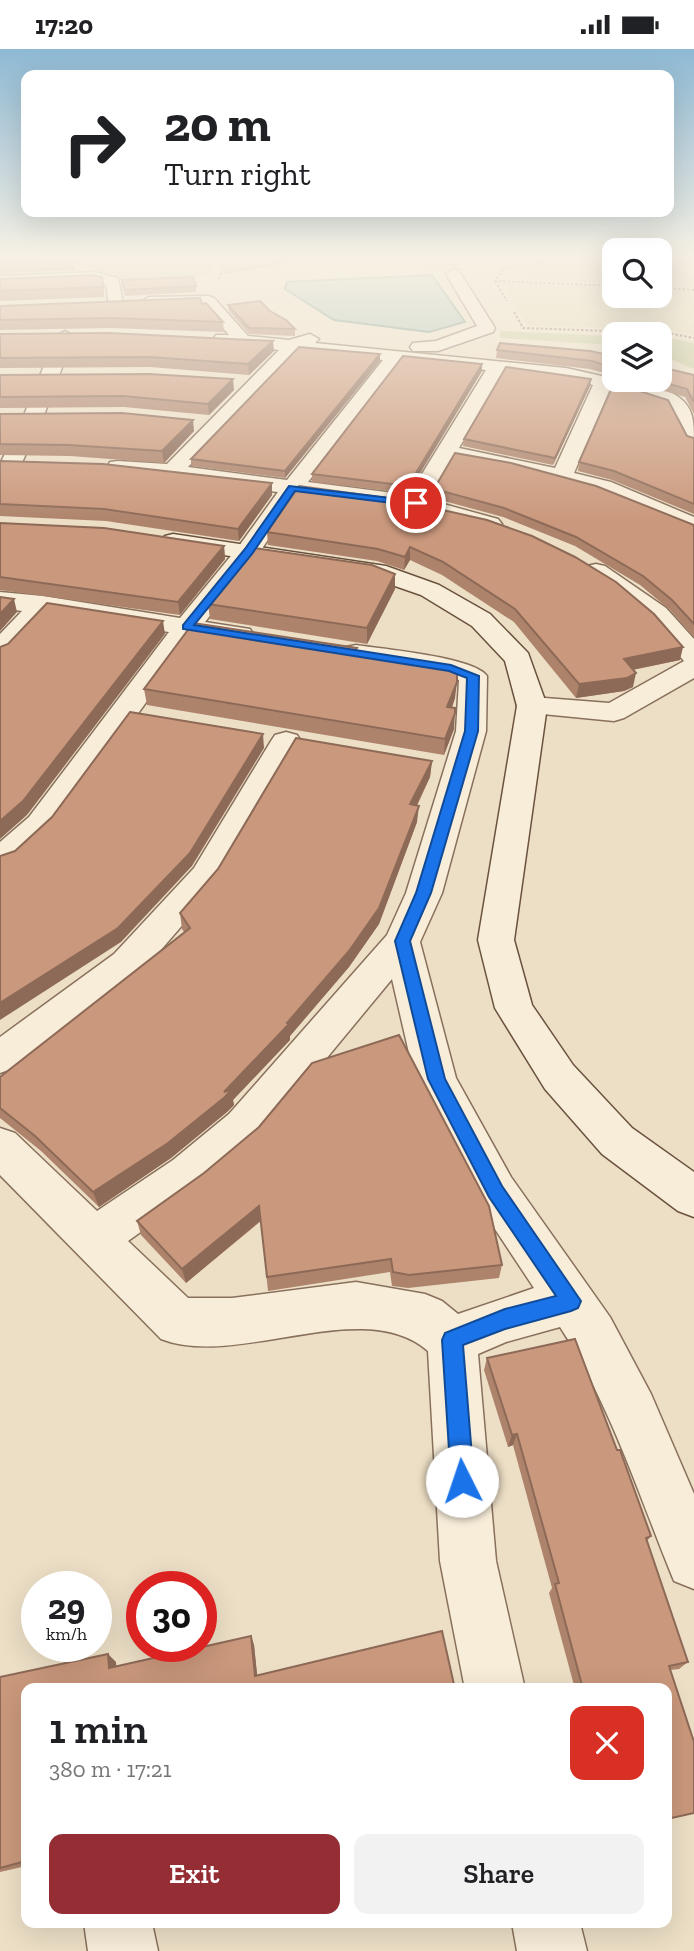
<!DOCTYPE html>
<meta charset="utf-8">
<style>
:root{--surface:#fff;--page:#f2f2f2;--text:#202124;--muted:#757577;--accent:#952d35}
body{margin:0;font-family:"Zilla Slab",serif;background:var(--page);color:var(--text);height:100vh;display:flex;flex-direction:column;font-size:26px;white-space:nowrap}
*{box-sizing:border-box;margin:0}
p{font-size:23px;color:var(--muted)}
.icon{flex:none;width:38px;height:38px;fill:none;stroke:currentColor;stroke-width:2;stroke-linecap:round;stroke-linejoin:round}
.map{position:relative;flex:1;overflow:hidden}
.side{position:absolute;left:21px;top:1634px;width:651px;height:245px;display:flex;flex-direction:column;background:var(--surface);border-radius:14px;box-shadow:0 7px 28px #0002}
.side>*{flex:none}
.top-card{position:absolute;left:21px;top:21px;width:653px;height:147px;border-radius:14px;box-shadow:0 7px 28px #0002;background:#fff;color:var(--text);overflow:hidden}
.controls{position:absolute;left:602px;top:189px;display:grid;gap:14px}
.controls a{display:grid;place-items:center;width:70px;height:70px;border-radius:14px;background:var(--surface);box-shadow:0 7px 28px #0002;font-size:35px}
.speed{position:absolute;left:21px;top:1522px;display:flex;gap:14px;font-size:35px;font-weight:700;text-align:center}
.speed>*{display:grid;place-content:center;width:91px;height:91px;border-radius:50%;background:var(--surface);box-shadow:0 7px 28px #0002;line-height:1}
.speed small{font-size:18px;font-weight:400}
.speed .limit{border:10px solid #d22;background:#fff;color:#111}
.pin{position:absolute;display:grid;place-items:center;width:60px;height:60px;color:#fff;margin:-30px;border:4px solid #fff;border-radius:50%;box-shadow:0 2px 7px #0007}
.me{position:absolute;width:77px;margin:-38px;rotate:356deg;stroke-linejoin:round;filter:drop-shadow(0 0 5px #0008)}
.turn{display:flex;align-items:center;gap:24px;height:147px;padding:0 28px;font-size:32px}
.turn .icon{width:91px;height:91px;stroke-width:2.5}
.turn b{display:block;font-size:49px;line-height:60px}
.round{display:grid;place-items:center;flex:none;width:74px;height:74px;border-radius:14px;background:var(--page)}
.headline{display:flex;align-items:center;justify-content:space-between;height:119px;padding:0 28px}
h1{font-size:42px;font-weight:600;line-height:52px}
.action{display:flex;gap:14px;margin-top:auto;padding:14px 28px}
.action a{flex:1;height:80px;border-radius:14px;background:var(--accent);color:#fff;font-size:28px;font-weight:600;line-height:80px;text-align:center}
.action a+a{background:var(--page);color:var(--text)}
.status{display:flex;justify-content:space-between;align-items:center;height:49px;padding:0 35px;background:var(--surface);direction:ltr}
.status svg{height:19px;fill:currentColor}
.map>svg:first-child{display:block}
</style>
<div class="status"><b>17:20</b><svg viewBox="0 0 49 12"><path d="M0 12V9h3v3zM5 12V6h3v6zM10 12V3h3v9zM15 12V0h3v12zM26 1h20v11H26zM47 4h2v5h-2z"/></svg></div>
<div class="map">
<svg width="694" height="1902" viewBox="0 0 694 1902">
<rect width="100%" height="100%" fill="#eddfc6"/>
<g fill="#e3d8b3">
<path d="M678,207H694V239L660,237V211Z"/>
<path d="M614,214V235L506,230L513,221L546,216Z"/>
<path d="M502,234L614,239V247H660V241L694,243V286L672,281L527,276Z"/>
</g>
<g fill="#c9cb9a">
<path d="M0,207H219L214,209L209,224C176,235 139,237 106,228C95,225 92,217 77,216C52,214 25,217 0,217Z"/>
<path d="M230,207H338L231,224L219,223L222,210Z"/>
<path d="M510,207H614V212L524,214Z"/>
<path d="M500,282L614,287V296L500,289Z"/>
<path d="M660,287L694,294V320L660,306Z"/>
</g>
<path fill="#bec098" d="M348,207H507L516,210L444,218Z"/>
<path fill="#a7c1b7" stroke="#6e8f85" stroke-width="2" d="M432,226L465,273L429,283L334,271L285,240L287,233Z"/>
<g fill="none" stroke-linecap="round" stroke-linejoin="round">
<g stroke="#88705c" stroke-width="3">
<g id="street">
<path d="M454,220L459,222L495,279L493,283L438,302H413L410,298L413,294L436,292L477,277L446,225Z"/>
<path d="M94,223L118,229L123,254L121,257H109L106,235L94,233L0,237V227Z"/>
<path d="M208,247L214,249L248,287L289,291L310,285L319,290L315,294L566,319L668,342C694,354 694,369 694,396L687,394L684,390L668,357L655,350L610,340L574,424L611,433L694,468V483L595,443L511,420L453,410L429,451L498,470L502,475L498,480L490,482L414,460L299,445L257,507L205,573L250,580L254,586L250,592L241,594L194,587L53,782L12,819L0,822V793L29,768L169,583L47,566L10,607L0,609V585L22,562L0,559V543L43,547L180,569L239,497L278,443L118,424L110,423L107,418L110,413L118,412L167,415L279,301L216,294L213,290L216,286H229L204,257L149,258L141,253L149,248ZM297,303L383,311L287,431L188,418ZM401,313L486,321L409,446L308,433ZM503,323L566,329L593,336L555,419L459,399Z"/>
<path d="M65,282L74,287L44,366L11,437L8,442L0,444V415L24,366L56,287Z"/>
<path d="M596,515L605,517L666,559L694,590V629L624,669L614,672L522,663L517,657L522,651L532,648L609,654L684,612L648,571L587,527L584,522L587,517Z"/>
<path d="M356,596C382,600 474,608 487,627L486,682L442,844L420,893L456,1029L511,1128L610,1268L651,1345L694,1445V1540L674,1532C639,1447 611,1356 560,1278L506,1293L478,1305L496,1512L525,1640H465L440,1512L428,1302C363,1245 238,1320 161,1290L0,1126V1079L15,1084L97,1162L173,1111L229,1065L387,886L406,844L456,682L459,631L445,626L346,610L342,604L346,598ZM392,930L415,1030L479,1156L534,1239L458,1265L442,1252L425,1245L356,1233L232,1249H188L128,1192L205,1137L259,1091Z"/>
<path d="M286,683L297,686L301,692L218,835L140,925L48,998L14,1019L0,1024V988L114,905L194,819L271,692L275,686Z"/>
<path d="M84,1874H152L158,1902H88Z"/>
<path d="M512,1874H580L587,1902H517Z"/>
</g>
</g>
<g stroke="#6a523f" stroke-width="3">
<path id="secondary" d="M173,485L386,517L439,536L490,565L528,604L547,657L514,891L532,956L573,1016L632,1079L694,1123V1168L678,1162L602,1105L545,1040L495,959L478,891L517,657L505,612L472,577L421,546L372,529L165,497L161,492L165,487Z"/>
</g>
<g stroke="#88705c" stroke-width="2" stroke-dasharray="2.5 2" stroke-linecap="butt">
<path d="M583,207L505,219L495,232L614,237"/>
<path d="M219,230L221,225L312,207"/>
<path d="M495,232L507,252"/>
<path d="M660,239L694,241"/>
<path d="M514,263L523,279L668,284L694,289"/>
</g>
<use href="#street" fill="#f8edd9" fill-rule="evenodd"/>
<use href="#secondary" fill="#f8edd9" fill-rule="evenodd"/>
</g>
<g fill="#ae836b">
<path d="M73,208L75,221L0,224V211Z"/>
<path d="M0,230L104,238V248L0,252Z"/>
<path d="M122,231L196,237V243L125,247Z"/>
<path d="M202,255L223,273L224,283L111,279L0,281V257Z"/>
<path d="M228,256L270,262L295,280V287L249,285L229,262Z"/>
<path d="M0,285L274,302L249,326L150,318L0,319Z"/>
<path d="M497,301L614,307V327L590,320L496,309Z"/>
<path d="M380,305V312L285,429L191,417V410Z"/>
<path d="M482,322L408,444L312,433V425Z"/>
<path d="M0,326L234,341L209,366L124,358L0,359Z"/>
<path d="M694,326V365L685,348L626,331H660Z"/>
<path d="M590,337L553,416L463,397L464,390Z"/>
<path d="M0,365L194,382L164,414L70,407L0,406Z"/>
<path d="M687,387L694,389V465L612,431L578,422L579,413Z"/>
<path d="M0,412L272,446L239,492L106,472L0,467Z"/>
<path d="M299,437L680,611L633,621V638L624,642L576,649L514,573L442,526L410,511L404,521L377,512L268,496L267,483Z"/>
<path d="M434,440L694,476V588L670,561L640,536L575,497L503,468L433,449Z"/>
<path d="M0,474L224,497L225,510L180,566L0,541Z"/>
<path d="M395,525V540L367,595L210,570L208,555Z"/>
<path d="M357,599V604L455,649L452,659L454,680L444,706L147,656L144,640Z"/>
<path d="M432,712L430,728L417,757V773L379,875L349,918L290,987V991L233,1051L234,1056L227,1063L171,1109L99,1158L41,1102L0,1069V1028L184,883L182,880L180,864Z"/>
<path d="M204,1124L502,1216L499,1229L408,1239L392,1237L390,1223L268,1242L261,1172L186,1234L141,1186L137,1172Z"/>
<path d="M487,1309L651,1487L647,1492L688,1613L679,1620L670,1621L667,1640H575L549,1544L552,1539L513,1396L508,1398L484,1321Z"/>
<path d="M251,1587L254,1596L257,1626L26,1640V1817L0,1823V1628L116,1613V1617Z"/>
</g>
<g fill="#8d6a57">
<path d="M273,292L274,302L249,326L248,315Z"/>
<path d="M380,305V312L285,429V422Z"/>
<path d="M482,315V322L408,444V437Z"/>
<path d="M233,330L234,341L209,366L208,355Z"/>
<path d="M591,330L590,337L553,416L555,409Z"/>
<path d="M193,371L194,382L164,414L162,402Z"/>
<path d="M272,434V446L239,492L238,480Z"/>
<path d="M224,497L225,510L180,566L178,553Z"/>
<path d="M410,498V511L404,521L405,508Z"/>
<path d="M395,525V540L367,595V579Z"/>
<path d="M14,550L17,563L0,582V565Z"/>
<path d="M163,572L165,585L27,766L0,790V772Z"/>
<path d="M683,598L680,611L621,623L624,610Z"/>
<path d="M636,624L633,638L624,642L576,649L579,635Z"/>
<path d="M457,633L455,649L446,674L447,658Z"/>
<path d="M455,664L454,680L444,706L445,690Z"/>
<path d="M263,685L264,699L192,817L121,893L0,971V954Z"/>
<path d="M432,712L430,728L409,772L410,755Z"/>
<path d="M419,757L417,773L379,875L349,918L290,987V991L233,1051L234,1056L227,1063L171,1109L99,1158L93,1143L224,1043L287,974Z"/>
<path d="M259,1157L261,1171L186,1234L182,1220Z"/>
<path d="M517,1385L513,1396L508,1398L512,1386Z"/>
<path d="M251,1587L254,1596L258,1634L255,1627Z"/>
<path d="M108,1605L116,1613L117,1627L109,1619Z"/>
</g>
<g fill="#ca987c" stroke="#8d6a57" stroke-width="2">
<path d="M73,208V212L0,215V211Z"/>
<path d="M92,226L102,228L103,238L0,242V230Z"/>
<path d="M193,228L196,237L124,241L122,231Z"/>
<path d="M200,249L202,255L206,254L223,273L110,269L0,271V257Z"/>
<path d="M260,252L270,262L286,271L295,280L249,279L228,256Z"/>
<path d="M109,284L273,292L248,315L149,308L0,309V285Z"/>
<path d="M500,294L590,302L614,307V319L592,312L497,301Z"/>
<path d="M299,298L380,305L285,422L191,410Z"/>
<path d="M403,307L482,315L408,437L312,425Z"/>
<path d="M506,318L591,330L555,409L464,390Z"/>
<path d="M660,318L694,326V353L687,340L656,331H660Z"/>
<path d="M149,325L233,330L208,355L123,347L0,348V326Z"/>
<path d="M614,334L668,351L687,387L694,389V455L614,422L579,413Z"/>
<path d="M122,364L193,371L162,402L68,396L0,395V365Z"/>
<path d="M455,404L511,414L596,437L694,476V575L672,551L643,527L576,488L504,459L434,440Z"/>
<path d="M0,412L103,415L272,434L238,480L104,460L0,455Z"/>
<path d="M299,437L394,450L487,471L532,487L575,508L616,533L654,565L683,598L624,610L636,624L627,629L579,635L515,560L443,513L410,498L405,508L378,500L267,483Z"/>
<path d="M0,474L104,479L224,497L178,553L0,528Z"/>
<path d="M254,499L372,516L395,525L367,579L208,555Z"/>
<path d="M0,548L14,550L0,565Z"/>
<path d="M47,554L163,572L23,752L0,772V598L8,595Z"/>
<path d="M193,574L357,599L354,603L457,621V633L447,658L455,659V664L445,690L144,640Z"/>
<path d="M130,663L263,685L190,804L118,879L0,954V807L15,802L52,768Z"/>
<path d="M296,689L432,712L410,755L419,757L379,859L349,902L287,974L289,975L224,1043L232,1040L225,1048L168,1094L93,1143L35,1087L0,1059V1028L190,879L180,864L218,820Z"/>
<path d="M399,986L489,1157L502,1216L409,1226L393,1223L391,1210L267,1228L259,1157L182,1220L137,1172L204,1124L259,1078L312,1014Z"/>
<path d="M575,1290L617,1401H620L651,1487L646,1489L688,1613L669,1617L694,1693V1764L667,1770V1640H583L555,1535L559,1534L517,1385L512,1386L487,1309Z"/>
<path d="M442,1582L455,1640H26V1812L0,1819V1628L108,1605L109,1619L251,1587L255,1627Z"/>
</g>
<linearGradient id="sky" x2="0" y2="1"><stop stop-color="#8eb9d4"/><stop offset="0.44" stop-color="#f7f1e5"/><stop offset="1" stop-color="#f7f1e5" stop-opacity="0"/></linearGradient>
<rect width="694" height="474" fill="url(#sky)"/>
<path fill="#1a73e8" stroke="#114b97" stroke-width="2" d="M289,437L416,452L420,454L416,457L295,442L252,505L194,576L451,616L479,627L478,682L431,844L410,892L445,1030L502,1137L581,1252L578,1259L571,1262L505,1280L463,1296L474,1432L470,1440L462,1443L454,1440L451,1432L442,1291L445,1284L505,1260L556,1247L489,1148L428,1030L395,892L416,844L465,682L467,629L449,622L183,580V576L245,500Z"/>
</svg>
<div class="controls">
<a><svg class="icon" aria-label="search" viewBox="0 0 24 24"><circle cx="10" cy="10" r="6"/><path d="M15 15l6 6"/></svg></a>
<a><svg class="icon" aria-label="layers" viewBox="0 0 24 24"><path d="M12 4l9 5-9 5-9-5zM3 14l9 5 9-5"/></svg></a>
</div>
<div class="speed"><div>29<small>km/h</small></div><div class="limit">30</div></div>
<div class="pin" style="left:416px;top:454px;background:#d93025"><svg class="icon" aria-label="arrive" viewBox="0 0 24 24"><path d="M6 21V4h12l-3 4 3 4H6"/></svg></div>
<svg class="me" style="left:462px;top:1432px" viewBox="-20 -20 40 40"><circle r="19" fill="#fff"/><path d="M0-13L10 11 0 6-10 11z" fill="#1a73e8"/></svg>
<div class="top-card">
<div class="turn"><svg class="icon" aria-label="right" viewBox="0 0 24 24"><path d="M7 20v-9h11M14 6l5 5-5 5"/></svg><div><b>20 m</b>Turn right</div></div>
</div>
<section class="side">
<div class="headline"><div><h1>1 min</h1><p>380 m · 17:21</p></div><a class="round" style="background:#d93025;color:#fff"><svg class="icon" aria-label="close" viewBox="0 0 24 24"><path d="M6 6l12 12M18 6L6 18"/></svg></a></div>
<div class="action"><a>Exit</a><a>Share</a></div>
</section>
</div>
